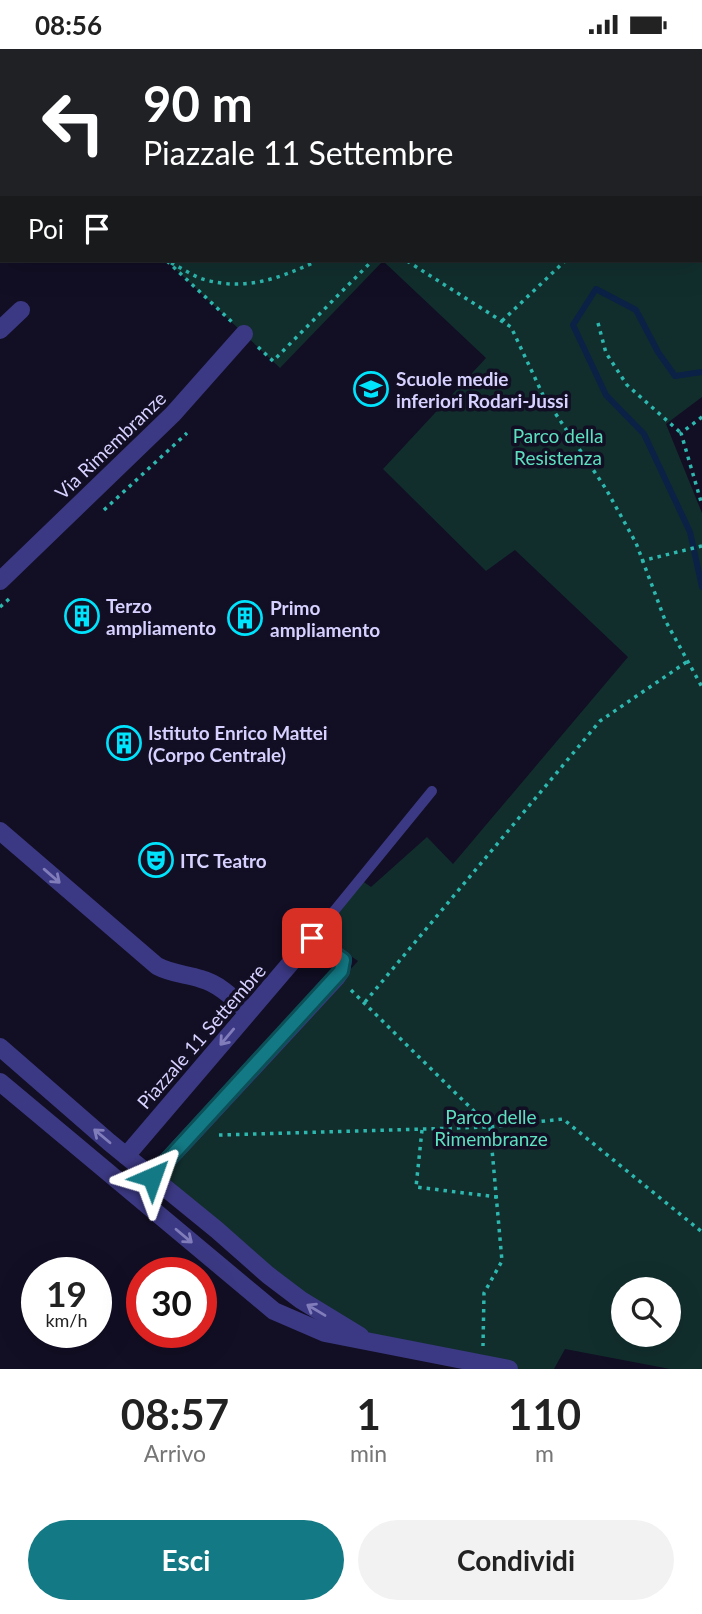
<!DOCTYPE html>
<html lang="it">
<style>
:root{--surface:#fff;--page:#f2f2f2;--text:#222;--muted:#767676;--accent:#137984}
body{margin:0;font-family:Lato,sans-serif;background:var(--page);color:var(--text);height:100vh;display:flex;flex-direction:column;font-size:26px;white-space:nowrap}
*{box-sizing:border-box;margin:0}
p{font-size:23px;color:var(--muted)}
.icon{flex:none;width:38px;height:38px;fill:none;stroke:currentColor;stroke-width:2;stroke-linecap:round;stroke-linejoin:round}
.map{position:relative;height:1320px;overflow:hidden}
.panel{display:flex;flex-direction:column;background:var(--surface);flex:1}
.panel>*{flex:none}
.hud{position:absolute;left:0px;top:0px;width:704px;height:214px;box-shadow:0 7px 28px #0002;background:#202124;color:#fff;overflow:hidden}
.fabs{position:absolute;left:611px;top:1228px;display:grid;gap:14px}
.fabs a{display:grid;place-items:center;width:70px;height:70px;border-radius:50%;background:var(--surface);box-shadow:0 7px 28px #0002;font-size:35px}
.speed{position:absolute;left:21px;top:1208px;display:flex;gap:14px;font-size:35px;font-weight:700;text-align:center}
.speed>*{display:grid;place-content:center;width:91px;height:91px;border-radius:50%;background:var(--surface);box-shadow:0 7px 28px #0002;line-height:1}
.speed small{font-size:18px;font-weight:400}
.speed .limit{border:10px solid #d22;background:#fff;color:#111}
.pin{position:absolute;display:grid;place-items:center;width:60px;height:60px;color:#fff;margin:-30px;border-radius:14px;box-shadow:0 4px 10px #0006}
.me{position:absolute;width:77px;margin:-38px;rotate:43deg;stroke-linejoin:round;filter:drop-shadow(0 0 5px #0008)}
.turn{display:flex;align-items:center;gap:24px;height:147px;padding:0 28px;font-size:32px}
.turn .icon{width:91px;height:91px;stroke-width:2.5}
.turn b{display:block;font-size:49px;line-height:60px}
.then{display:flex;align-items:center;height:66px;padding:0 28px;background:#0003;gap:14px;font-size:26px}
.eta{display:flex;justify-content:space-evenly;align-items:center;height:119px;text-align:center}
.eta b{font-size:42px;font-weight:700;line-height:49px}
.action{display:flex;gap:14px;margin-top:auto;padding:14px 28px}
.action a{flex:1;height:80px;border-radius:42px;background:var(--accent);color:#fff;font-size:28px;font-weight:700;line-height:80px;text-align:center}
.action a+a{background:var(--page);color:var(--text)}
.status{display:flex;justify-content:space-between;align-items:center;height:49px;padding:0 35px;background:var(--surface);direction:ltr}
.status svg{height:19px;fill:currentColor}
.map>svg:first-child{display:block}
</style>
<div class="status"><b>08:56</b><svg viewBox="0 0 49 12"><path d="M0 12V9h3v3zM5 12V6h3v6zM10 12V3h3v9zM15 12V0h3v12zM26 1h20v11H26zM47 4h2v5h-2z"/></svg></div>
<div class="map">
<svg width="702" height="1320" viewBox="0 0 702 1320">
<rect width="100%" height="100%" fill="#120e24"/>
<g fill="#112e2d" fill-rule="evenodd">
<path d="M338,0H664L666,2H336Z"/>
<path d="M702,31V348L666,375L702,464V1320H670L565,1300L554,1320H507L375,1295L301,1251L158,1132L358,912L315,882L358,829L371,838L427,788L453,815L628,608L515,501L486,522L383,420L486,309L383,212L280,319L167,212H702ZM623,1241H668V1286H623Z"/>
</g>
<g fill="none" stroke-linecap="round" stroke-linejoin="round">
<path stroke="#0b2146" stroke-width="6" d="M702,323L675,327L658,303L636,261L596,240L573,276L606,346L644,385L690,483L702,538"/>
<g stroke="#2db7ae" stroke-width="3.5" stroke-dasharray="3.5 5" stroke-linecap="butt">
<path d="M0,38L2,40"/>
<path d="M167,212L232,273"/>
<path d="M407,212L511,278L543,346L606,440L636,494L665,571L702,638"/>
<path d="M171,214C182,219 194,228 206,231C247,242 280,229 317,212"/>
<path d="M502,272L565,212"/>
<path d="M598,274L606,304L627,336L681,384"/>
<path d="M258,298L273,312L372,212"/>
<path d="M702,368L681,384L702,456"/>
<path d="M104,461L187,384"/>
<path d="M641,512L702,497"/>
<path d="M0,558L9,550"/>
<path d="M351,941L490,1078L502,1212L484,1244L483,1297"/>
<path d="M365,953L600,672L688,612"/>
<path d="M422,1081L416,1138L497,1148"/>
<path d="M219,1086L490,1078L563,1070L702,1183"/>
</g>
<path stroke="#3c3984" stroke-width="10" d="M312,889L432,742"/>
<g stroke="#3c3984" stroke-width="18">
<path d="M0,281L21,261"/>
<path d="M0,532L173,365L244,285"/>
<path d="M0,782L157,917C172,925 186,925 201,930C220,935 234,950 248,963"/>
<path d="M0,998L109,1093L217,1181L268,1226L301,1251L360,1287"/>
<path d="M0,1033L274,1262L325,1284L509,1320"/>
<path d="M126,1107L312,889L343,911L341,922L336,929L152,1128"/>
</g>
</g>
<defs><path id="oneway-shaft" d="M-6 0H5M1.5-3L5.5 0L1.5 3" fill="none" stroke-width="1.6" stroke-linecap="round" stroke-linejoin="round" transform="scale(1.75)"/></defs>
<g stroke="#817dbb">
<use href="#oneway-shaft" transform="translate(52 827) rotate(41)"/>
<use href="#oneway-shaft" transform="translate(227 988) rotate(130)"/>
<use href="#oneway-shaft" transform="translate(102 1087) rotate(-140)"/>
<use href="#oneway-shaft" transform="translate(184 1187) rotate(40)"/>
<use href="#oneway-shaft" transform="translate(316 1261) rotate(-149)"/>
</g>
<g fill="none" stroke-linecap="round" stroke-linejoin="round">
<g stroke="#0c4f56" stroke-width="18">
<path id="route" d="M152,1128L341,922L343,911L312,889"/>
</g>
<use href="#route" stroke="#137984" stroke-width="12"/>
</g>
<defs>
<g id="school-ring" transform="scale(1.75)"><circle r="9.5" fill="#120e24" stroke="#00e3fc" stroke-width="1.5"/><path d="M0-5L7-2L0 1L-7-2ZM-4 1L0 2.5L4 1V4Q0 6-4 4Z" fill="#00e3fc"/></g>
<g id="building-ring" transform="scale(1.75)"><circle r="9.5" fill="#120e24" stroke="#00e3fc" stroke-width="1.5"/><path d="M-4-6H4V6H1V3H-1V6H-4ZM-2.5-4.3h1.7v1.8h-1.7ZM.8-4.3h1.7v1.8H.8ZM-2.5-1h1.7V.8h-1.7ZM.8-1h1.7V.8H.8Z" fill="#00e3fc"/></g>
<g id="theatre-ring" transform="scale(1.75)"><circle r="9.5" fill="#120e24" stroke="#00e3fc" stroke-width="1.5"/><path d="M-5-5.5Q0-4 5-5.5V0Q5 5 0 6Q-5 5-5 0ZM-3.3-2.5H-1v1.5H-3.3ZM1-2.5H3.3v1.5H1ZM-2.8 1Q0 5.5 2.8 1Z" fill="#00e3fc"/></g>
</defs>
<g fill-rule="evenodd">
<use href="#school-ring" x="371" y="340"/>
<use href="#building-ring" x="82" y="567"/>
<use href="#building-ring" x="245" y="569"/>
<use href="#building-ring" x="124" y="694"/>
<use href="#theatre-ring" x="156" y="811"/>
</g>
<g text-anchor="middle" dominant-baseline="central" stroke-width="7" stroke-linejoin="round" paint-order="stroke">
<g font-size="19" font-weight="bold" fill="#d6d1ff" stroke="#120e24" text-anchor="start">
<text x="396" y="329">Scuole medie<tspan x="396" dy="22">inferiori Rodari-Jussi</tspan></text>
<text x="106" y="556">Terzo<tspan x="106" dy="22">ampliamento</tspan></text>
<text x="270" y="558">Primo<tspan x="270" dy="22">ampliamento</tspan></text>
<text x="148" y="683">Istituto Enrico Mattei<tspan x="148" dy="22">(Corpo Centrale)</tspan></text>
<text x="180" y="811">ITC Teatro</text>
</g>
<g font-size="19" fill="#5ce0bf" stroke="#120e24">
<text x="558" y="386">Parco della<tspan x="558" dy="22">Resistenza</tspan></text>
<text x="491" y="1067">Parco delle<tspan x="491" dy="22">Rimembranze</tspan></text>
</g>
<g font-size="19" fill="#d6d1ff" stroke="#120e24">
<text transform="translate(110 396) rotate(-44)">Via Rimembranze</text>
<text transform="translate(201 987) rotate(-49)">Piazzale 11 Settembre</text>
</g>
</g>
</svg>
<div class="fabs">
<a><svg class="icon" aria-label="search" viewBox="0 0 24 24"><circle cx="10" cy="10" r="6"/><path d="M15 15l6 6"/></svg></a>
</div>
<div class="speed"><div>19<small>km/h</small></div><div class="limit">30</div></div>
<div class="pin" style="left:312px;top:889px;background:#d93025"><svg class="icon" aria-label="arrive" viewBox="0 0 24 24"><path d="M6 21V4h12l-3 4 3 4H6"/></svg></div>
<svg class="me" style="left:152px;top:1128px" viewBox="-20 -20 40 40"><path d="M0-17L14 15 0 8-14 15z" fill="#137984" stroke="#fff" stroke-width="4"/></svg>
<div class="hud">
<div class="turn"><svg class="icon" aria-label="left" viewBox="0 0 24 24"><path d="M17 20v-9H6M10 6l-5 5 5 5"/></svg><div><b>90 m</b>Piazzale 11 Settembre</div></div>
<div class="then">Poi<svg class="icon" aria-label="arrive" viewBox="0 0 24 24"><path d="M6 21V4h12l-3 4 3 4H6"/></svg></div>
</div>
</div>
<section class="panel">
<div class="eta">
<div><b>08:57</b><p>Arrivo</p></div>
<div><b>1</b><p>min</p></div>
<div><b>110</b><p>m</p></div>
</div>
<div class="action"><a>Esci</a><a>Condividi</a></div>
</section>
